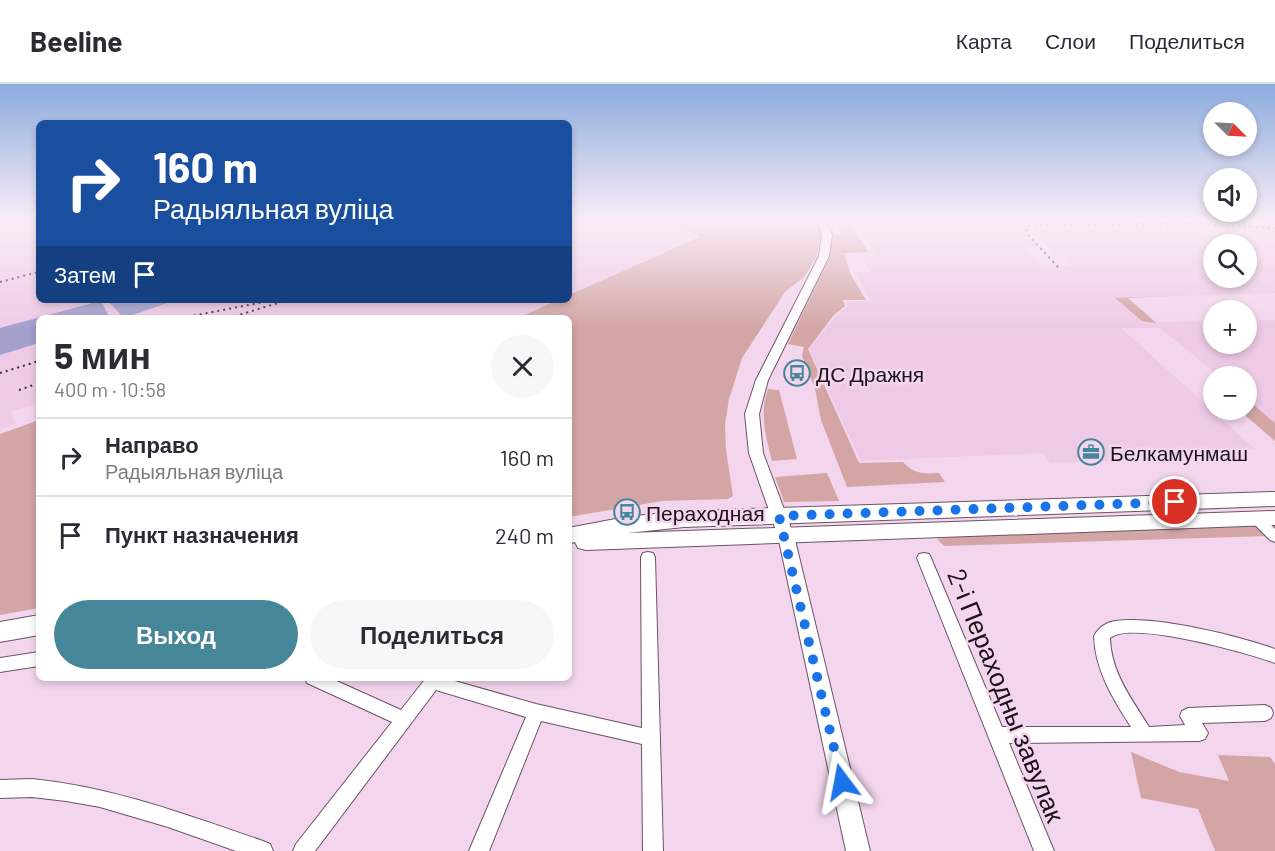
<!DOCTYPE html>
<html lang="ru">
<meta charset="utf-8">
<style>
:root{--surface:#fff;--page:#f7f7f7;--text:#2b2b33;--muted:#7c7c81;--line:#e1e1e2;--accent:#458798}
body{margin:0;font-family:Barlow,sans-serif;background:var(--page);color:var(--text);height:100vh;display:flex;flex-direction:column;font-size:22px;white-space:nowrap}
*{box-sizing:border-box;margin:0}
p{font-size:20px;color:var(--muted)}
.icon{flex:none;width:33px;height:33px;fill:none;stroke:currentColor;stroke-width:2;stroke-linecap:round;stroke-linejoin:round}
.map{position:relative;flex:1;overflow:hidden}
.panel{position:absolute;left:36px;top:231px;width:536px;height:366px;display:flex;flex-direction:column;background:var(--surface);border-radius:9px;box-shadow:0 3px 9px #0003}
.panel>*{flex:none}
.top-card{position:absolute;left:36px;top:36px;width:536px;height:183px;border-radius:9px;box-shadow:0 3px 9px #0003;background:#1a4fa0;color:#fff;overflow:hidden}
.needle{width:39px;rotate:114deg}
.fabs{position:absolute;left:1203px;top:18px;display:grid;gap:12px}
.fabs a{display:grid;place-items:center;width:54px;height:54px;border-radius:50%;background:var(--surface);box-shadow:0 3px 9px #0003;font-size:30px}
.pin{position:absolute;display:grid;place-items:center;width:51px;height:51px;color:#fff;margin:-26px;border:3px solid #fff;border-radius:50%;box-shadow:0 2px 6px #0007}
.me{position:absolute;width:66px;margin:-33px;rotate:347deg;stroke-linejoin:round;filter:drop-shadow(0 0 4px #0008)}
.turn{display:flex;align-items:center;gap:21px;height:126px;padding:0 18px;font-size:27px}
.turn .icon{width:78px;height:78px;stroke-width:2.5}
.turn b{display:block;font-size:42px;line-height:51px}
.then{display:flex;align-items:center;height:57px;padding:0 18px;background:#0003;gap:12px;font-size:22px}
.round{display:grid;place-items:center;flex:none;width:63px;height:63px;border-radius:32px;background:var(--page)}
.summary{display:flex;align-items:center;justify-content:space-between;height:102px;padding:0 18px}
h1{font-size:36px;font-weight:700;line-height:45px}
.cta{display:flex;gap:12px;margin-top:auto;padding:12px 18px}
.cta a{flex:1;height:69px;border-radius:36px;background:var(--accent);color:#fff;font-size:24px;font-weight:700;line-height:69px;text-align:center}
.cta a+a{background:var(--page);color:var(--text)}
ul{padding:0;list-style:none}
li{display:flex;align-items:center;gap:18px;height:78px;padding:0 18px;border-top:2px solid var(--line)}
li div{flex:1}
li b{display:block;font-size:22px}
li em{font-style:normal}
header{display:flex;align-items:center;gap:36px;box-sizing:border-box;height:84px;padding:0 30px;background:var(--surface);border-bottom:2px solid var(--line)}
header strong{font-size:28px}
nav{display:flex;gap:33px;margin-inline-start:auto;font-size:21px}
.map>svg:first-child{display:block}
</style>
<header>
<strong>Beeline</strong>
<nav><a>Карта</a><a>Слои</a><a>Поделиться</a></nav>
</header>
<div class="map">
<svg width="1275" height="767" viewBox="0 0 1275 767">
<rect width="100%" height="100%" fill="#f3d6ed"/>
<g fill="#eecae6" fill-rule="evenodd">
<path d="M0,137H39V216H558L518,234H39V319L11,328L15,340L0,345Z"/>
<path d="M569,137H662L701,153L569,211Z"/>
<path d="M851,137H1020L1026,141L1023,148L1039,163L1023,164L1044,183L1073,182L1063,172H1057L1035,152L1034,146L1275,145V209L1128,214L1156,238L1213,237L1214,260H1246L1247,237L1275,236V339L1247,315L1246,292H1219L1160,244H1121L1255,365L1193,368L1198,374L1050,379L1043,369L861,377L809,265L836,232L848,222L847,217H870L855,188H870L861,173L877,172ZM1214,160H1246V194H1214Z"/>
</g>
<g fill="#d3a6a5">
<path d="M672,137H816L821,149L816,174L804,193L785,208L742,274L729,315L725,341L726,366L733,412L728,415L662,417L569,433L568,234H518L558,216H568L569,211L700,153Z"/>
<path d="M824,137H827L836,152L841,151L835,137H847L869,168L844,169L851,191L866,216H843L845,222L833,232L808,265L859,379L903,378C914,390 924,390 939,389L945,398L847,403L821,336L815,305L802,272L804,263L788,260L829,174L831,153Z"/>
<path d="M1166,212L1128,214L1156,239L1142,237L1115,214Z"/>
<path d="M768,305L779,306L797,375L772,377C766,354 759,328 768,305Z"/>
<path d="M1247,315L1275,339V357L1239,326H1246Z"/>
<path d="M39,336V524L0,531V350Z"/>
<path d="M827,389L839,417L784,418L775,393Z"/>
<path d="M1255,441L1268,452L944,462L937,455L966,451Z"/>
<path d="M1131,668L1179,688L1229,697L1218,671L1270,673L1275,680V767H1215L1198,725L1141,714Z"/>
</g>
<g fill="#a3a0ce">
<path d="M107,216H176L124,234Z"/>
<path d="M96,218L102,219L110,234H39V259L0,271V244Z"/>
</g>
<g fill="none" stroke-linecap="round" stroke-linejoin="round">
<g stroke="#6c5367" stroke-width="2">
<g id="minor">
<path d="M1257,430L1262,432L1275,445V458L1270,456L1252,438L1250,435L1252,432Z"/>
<path d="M648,468L653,469L655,473L663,767H643L642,660L541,637L489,767H469L526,633L436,606L315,767H293L296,760L392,638L307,599L305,594H330L401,626L426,594H444L536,620L642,644L641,473L643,469Z"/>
<path d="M924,469L929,470L931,474L1002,643H1131C1113,615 1095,586 1094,552C1099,543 1107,538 1116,537C1154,531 1239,552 1275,565V579C1248,569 1131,536 1110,554C1111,589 1132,615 1149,643L1185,641L1180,632L1182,627L1188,624L1265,621L1271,624L1273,629L1271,634L1265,637L1202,639L1208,649L1205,655L1199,657L1009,659L1054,767H1034L917,474L919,470Z"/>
<path d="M39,568V582L0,588V574Z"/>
<path d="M32,695C113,703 187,731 263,757L270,760L273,767H236L168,743L100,723L66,717L32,713L0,714V696Z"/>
</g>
</g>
<g stroke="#6c5367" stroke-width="2">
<path id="tertiary" d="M818,137H826L832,151L829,172L768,296L759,330L763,369L794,452L870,767H846L778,452L749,369L745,330L756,296L819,172L822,151Z"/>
</g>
<g stroke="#6c5367" stroke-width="2">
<g id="primary">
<path d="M1275,408V422L684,443L627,449L1275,427V441L586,466L578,464L575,458L568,460V444L626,433L684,427Z"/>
<path d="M39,531V551L0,558V538Z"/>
</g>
</g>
<use href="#minor" fill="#fff" fill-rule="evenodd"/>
<use href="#tertiary" fill="#fff" fill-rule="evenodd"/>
<use href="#primary" fill="#fff" fill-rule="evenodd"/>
<g stroke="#392d37" stroke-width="2" stroke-dasharray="2 4" stroke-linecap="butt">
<path d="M1058,183L1029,152L1026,144L1030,141L1187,140L1275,144"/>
<path d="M0,198L39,188"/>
<path d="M182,234L274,216"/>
<path d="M229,234L288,216"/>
<path d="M0,289L39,277"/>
<path d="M19,306L39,299"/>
</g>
</g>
<linearGradient id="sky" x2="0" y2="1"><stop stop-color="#8cacde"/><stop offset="0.56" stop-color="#faedf7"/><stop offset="1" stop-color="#faedf7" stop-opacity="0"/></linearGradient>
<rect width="1275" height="244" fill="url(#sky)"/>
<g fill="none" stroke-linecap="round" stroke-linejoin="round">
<path stroke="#1a73e8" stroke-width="10" stroke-dasharray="0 18" d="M842,698L779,432L1175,418"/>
</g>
<defs>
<g id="bus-ring" transform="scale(1.35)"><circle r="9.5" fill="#f3d6ed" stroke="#458798" stroke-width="1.5"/><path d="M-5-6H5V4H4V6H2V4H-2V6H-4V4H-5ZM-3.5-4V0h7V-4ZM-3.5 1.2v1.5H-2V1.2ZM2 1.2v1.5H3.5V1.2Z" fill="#458798"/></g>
<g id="office-ring" transform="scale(1.35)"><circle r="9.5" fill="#f3d6ed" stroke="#458798" stroke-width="1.5"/><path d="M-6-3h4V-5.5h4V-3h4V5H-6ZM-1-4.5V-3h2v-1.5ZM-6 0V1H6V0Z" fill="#458798"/></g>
</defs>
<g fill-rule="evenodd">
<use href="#bus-ring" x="797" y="289"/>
<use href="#office-ring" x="1091" y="368"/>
<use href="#bus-ring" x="627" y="428"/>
</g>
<g text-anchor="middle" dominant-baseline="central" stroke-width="5" stroke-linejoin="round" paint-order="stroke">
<g font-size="21" fill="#1c121a" stroke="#f3d6ed" text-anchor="start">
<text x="816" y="289">ДС Дражня</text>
<text x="1110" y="368">Белкамунмаш</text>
<text x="646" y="428">Пераходная</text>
</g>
<g font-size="26" fill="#1c121a" stroke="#f3d6ed">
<text transform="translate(1007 611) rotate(68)">2-і Пераходны завулак</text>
</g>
</g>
</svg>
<div class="fabs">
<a><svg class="needle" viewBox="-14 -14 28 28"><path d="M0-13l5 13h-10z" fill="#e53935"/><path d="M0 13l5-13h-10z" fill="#7c7c81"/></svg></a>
<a><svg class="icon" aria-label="sound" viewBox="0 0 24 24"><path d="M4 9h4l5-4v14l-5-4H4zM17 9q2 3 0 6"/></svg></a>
<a><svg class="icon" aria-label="search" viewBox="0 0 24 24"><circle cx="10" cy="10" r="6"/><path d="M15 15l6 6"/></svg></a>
<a>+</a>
<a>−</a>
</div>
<div class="pin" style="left:1175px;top:418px;background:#d93025"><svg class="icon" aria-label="arrive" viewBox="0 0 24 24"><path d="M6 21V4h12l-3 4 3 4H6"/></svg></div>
<svg class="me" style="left:842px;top:698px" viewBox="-20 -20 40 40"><path d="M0-17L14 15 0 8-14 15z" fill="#1a73e8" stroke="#fff" stroke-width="4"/></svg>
<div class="top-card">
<div class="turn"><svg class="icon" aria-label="right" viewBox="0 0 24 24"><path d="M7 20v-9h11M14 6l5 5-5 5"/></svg><div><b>160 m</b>Радыяльная вуліца</div></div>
<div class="then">Затем<svg class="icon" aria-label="arrive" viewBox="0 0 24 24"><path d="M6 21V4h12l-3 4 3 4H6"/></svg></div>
</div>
<section class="panel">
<div class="summary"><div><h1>5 мин</h1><p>400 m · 10:58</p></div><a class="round"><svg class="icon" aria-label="close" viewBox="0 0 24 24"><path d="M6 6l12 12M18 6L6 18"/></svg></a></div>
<ul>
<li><svg class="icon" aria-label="right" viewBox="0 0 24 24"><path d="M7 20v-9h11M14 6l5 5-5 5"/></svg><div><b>Направо</b><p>Радыяльная вуліца</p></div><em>160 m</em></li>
<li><svg class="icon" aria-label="arrive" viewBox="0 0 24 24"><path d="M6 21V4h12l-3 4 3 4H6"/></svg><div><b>Пункт назначения</b></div><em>240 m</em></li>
</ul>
<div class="cta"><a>Выход</a><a>Поделиться</a></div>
</section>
</div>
